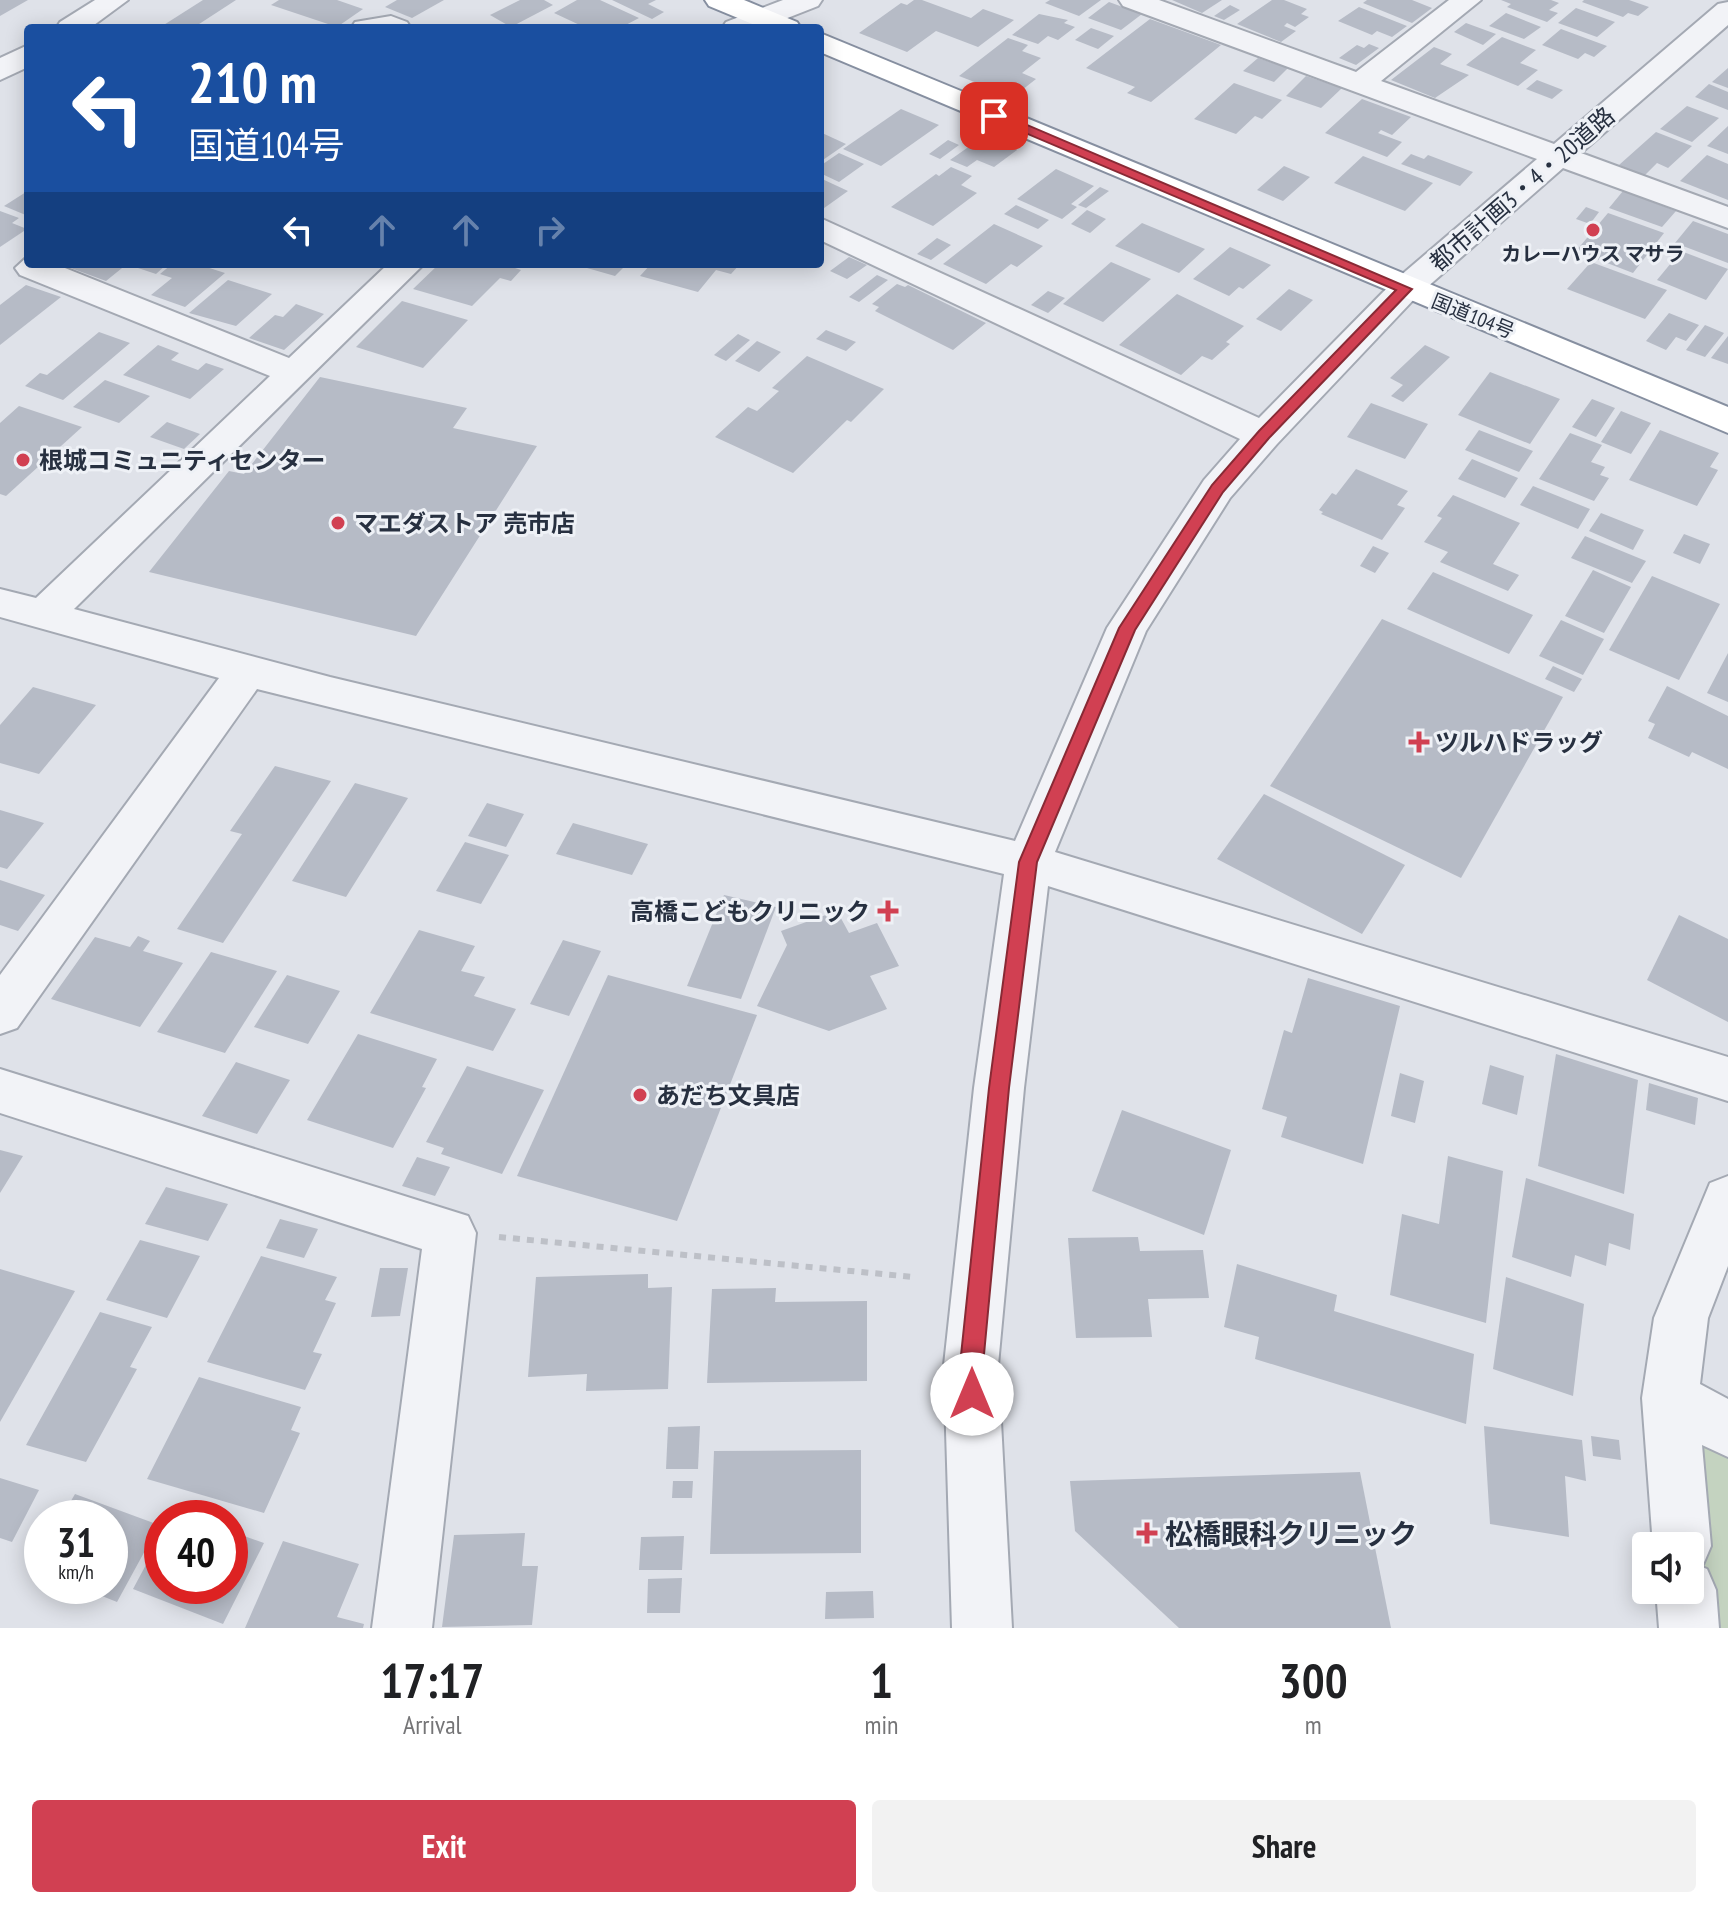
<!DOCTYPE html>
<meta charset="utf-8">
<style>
:root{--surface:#fff;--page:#f2f2f2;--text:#202124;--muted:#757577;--accent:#d14052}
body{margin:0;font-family:"PT Sans Narrow","Noto Sans JP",sans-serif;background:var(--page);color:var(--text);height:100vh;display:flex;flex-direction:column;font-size:30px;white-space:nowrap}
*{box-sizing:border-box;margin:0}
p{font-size:26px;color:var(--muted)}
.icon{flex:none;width:44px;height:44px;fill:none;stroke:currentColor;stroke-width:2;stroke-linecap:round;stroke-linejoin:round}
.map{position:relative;height:1628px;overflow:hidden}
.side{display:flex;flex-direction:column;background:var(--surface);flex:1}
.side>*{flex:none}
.banner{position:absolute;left:24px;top:24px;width:800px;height:244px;border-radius:8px;box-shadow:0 4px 20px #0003;background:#1a4fa0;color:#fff;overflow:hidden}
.tools{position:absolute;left:1632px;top:1532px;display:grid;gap:16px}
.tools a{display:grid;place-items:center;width:72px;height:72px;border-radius:8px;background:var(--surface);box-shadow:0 4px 20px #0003;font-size:40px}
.speed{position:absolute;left:24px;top:1500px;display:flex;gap:16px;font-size:40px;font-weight:700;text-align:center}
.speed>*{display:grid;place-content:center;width:104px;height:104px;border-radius:50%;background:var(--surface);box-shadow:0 4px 20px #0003;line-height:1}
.speed small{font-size:20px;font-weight:400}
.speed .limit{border:12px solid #d22;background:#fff;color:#111}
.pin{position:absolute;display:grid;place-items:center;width:68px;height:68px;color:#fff;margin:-34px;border-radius:16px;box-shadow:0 4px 12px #0006}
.me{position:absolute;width:88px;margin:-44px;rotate:0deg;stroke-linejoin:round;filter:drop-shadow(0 0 6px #0008)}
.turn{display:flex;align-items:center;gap:28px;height:168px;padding:0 32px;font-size:36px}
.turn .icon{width:104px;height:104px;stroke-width:2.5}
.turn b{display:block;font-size:56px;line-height:68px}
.lanes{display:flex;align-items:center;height:76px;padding:0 32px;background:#0003;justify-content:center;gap:40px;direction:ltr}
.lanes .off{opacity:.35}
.eta{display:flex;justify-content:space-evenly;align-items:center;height:136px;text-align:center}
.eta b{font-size:48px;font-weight:600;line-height:56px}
.action{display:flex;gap:16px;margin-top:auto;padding:16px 32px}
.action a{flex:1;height:92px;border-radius:8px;background:var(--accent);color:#fff;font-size:32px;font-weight:600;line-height:92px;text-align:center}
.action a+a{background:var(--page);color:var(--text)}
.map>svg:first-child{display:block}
</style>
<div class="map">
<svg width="1728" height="1628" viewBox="0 0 1728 1628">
<rect width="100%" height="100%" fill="#dfe2e9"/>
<path fill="#c4d3c0" d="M1710,1442L1728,1451V1628H1711L1693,1449Z"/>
<g fill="#b6bbc6">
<path d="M0,0H28L0,16Z"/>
<path d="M203,0H236L193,28H159Z"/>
<path d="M279,0H337L363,9L337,27L271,5Z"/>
<path d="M397,0H444L412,18L385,7Z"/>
<path d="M520,0H544L553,5L511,27L490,15Z"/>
<path d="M577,0H600L639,18L620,28H596L589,25L584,27L554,13Z"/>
<path d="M612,0H656L648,4L664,12L652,19Z"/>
<path d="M914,0H922L971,18L983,9L1014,20L978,47L936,31L907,52L859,33L901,3L907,5Z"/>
<path d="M1050,0H1101L1079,16L1045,3Z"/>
<path d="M1172,0H1222L1202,13Z"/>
<path d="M1272,0H1284L1307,9L1301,14L1309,17L1295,27L1287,23L1284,26L1296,31L1281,42L1237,24Z"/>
<path d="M1367,0H1412L1432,8L1412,23L1363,3Z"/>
<path d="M1501,0H1551L1559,3L1549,10L1558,13L1547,22L1507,7L1511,4Z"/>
<path d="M1584,0H1629L1649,7L1638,16L1628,13L1623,17L1582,2Z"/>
<path d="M1109,2L1142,14L1121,30L1088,18Z"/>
<path d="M1230,5L1240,10L1224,20L1214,16Z"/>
<path d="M1359,7L1407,26L1392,37L1377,31L1372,35L1338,21Z"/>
<path d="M1576,8L1615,22L1597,37L1558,23Z"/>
<path d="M1506,13L1541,27L1524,39L1489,26Z"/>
<path d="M1039,14L1068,20L1064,23L1075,27L1058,40L1048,36L1038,44L1012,35Z"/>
<path d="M1150,19L1221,45L1151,102L1127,93L1135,87L1086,68Z"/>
<path d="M1466,23L1496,34L1483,45L1454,32Z"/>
<path d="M1091,28L1114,36L1098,49L1075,40Z"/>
<path d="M1561,29L1607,46L1594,57L1585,53L1578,59L1542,45Z"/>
<path d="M1502,37L1536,50L1520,63L1538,70L1518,86L1466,65Z"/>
<path d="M1008,38L1028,45L1022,51L1041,58L1022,73L1036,79L1013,97L959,76Z"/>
<path d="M1369,44L1379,48L1356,65L1339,58L1357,45L1364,48Z"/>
<path d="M1434,47L1452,54L1440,64L1469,75L1435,98L1391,80Z"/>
<path d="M1258,58L1288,68L1274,82L1243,71Z"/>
<path d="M1728,68V88L1712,82Z"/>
<path d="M1306,76L1342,88L1321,108L1286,96Z"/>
<path d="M1537,80L1563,90L1552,99L1526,89Z"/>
<path d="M1234,83L1282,100L1262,119L1255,116L1236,134L1194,119Z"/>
<path d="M1709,84L1728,92V110L1695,97Z"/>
<path d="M1362,99L1411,117L1392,135L1381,130L1378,133L1402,142L1387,157L1325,133Z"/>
<path d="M1687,106L1719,118L1692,142L1660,129Z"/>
<path d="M901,109L939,125L881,166L843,149Z"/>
<path d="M1728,126V154L1707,146Z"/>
<path d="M820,132L846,144L820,162Z"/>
<path d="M1656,132L1692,146L1668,168L1657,163L1644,176L1619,165Z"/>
<path d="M984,136L1017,150L994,167L977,160L967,167L950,160Z"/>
<path d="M948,140L959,145L940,159L929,154Z"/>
<path d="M839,153L864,164L839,182L820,173V166Z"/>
<path d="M1411,154L1424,159L1428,155L1473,172L1460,186L1401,164Z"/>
<path d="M1707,155L1728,164V200L1680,181Z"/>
<path d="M1363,156L1433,183L1405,211L1334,183Z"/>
<path d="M1284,166L1310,177L1283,201L1257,190Z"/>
<path d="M951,167L972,176L961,185L977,193L933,226L891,207L936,174L939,176Z"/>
<path d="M1056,169L1094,186L1071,204L1077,207L1062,219L1017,199Z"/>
<path d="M820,178L848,191L820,211Z"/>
<path d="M1100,187L1109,191L1086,208L1078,205Z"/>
<path d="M1623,191L1676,211L1662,227L1609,208Z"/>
<path d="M26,192L28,216L4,206Z"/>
<path d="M1016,205L1049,220L1038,229L1004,214Z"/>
<path d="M1586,207L1599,212L1590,224L1576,219Z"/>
<path d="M1087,210L1106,219L1090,233L1071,224Z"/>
<path d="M0,211L19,218L12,223L27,229L0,247Z"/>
<path d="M1608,213L1664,233L1633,273L1576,251Z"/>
<path d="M1693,221L1728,234V263L1675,243Z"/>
<path d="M1142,223L1205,249L1179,273L1115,246Z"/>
<path d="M994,224L1043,246L1017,267L1011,264L986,284L943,264Z"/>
<path d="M937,238L951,245L931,260L917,254Z"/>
<path d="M1230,247L1271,265L1243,289L1239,287L1229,296L1193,279Z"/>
<path d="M1681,251L1728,269L1706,300L1657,280Z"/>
<path d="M849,257L867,265L847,279L830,271Z"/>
<path d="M1111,262L1151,279L1103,322L1063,304Z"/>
<path d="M1591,262L1667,290L1645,319L1567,289Z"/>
<path d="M60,264H127L106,281Z"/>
<path d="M138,264H167L156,274L135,267Z"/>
<path d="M172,264H197L225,273L185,307L151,295L172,278L160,274Z"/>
<path d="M439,264H519L515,268L521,270L511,281L500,278L472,306L413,289Z"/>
<path d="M591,264H622L626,265L615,276L587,268Z"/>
<path d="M651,264H740L731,274L716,270L698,292L640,276Z"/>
<path d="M877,275L888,280L859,302L849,297Z"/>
<path d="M228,280L272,294L236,326L189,313Z"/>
<path d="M897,284L905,287L908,285L986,323L953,350L875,311L879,307L872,304Z"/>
<path d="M26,285L61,297L0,345V305Z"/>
<path d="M1289,289L1313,300L1281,331L1256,319Z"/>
<path d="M1048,291L1065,298L1048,313L1031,305Z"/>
<path d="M1177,294L1244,326L1226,342L1230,344L1212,360L1202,356L1181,375L1119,345Z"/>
<path d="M402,301L468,320L423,368L356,347Z"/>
<path d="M296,304L324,314L284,350L249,338L275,315L283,317Z"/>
<path d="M1669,313L1699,325L1686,341L1676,337L1666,350L1646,341Z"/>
<path d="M1705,325L1724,333L1705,357L1686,350Z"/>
<path d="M826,330L856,342L846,351L816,339Z"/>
<path d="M99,332L130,343L63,400L25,386L40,373L47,375Z"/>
<path d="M738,334L750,340L726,361L714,355Z"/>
<path d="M1728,336V364L1711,358Z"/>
<path d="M757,341L781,352L759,372L735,361Z"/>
<path d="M158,345L179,353L171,360L198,370L206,363L224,369L190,399L123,375Z"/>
<path d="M1425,345L1450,357L1403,402L1391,396L1403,385L1390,378Z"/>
<path d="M807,356L884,389L851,422L847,420L793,473L715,437L748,407L757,411L779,391L772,388Z"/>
<path d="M1490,372L1560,399L1530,444L1458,415Z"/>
<path d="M320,377L467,408L453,428L537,446L416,636L149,572L229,471L244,474Z"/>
<path d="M105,380L150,396L119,423L73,407Z"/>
<path d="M1592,399L1615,408L1596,437L1572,427Z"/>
<path d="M1371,403L1428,424L1405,459L1347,437Z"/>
<path d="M19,406L82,427L6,496L0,494V423Z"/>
<path d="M1621,411L1651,423L1631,454L1601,442Z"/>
<path d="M167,422L200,434L184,449L150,437Z"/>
<path d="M1479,430L1533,451L1519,472L1465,450Z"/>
<path d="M1660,430L1719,453L1710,467L1718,470L1697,506L1629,480Z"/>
<path d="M1570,433L1602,445L1591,462L1605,467L1600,475L1609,478L1594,501L1539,479Z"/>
<path d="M1472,459L1518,478L1505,498L1458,479Z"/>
<path d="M1356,469L1408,491L1397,505L1405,508L1382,540L1321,514L1323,512L1319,510L1332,493L1336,495Z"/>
<path d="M1533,486L1590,509L1578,529L1520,505Z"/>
<path d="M1453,495L1520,523L1493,564L1519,575L1508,591L1440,562L1448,552L1424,542L1442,518L1437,516Z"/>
<path d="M1601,513L1644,530L1633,550L1589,531Z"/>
<path d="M1684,534L1710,544L1700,564L1673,553Z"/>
<path d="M1585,536L1646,561L1632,583L1571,558Z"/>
<path d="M1373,546L1389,553L1375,573L1360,566Z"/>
<path d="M1593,570L1631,587L1604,633L1565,616Z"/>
<path d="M1433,572L1533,615L1509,654L1407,609Z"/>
<path d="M1652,576L1720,604L1679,680L1609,650Z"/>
<path d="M1382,619L1563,697L1461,878L1270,786Z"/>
<path d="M1561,620L1604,639L1583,675L1539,656Z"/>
<path d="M1728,653V702L1707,693Z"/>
<path d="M1553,666L1582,679L1574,692L1545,679Z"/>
<path d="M1667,686L1728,716V769L1692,752L1689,757L1648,738L1655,724L1648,721Z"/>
<path d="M33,687L96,705L39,774L0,763V725Z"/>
<path d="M275,766L331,781L223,943L177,929L242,834L230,831Z"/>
<path d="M355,783L408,798L346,897L292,881Z"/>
<path d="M1264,794L1405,865L1362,934L1217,859Z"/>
<path d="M487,803L524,814L506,847L468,836Z"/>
<path d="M0,810L44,823L7,869L0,867Z"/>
<path d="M573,823L648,844L632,875L556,854Z"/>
<path d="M465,842L509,855L481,904L436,891Z"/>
<path d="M0,880L45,895L18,931L0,925Z"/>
<path d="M724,895L776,907L741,999L687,986Z"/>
<path d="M837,911L849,933L877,923L899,966L870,976L887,1009L829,1031L757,1006L787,945L781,931Z"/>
<path d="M1679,915L1728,939V1022L1647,980Z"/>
<path d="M419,930L475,946L461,971L485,977L474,996L516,1009L493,1051L370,1013Z"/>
<path d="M138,936L150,941L143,951L183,963L140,1027L51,999L95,937L130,947Z"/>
<path d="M563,940L601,951L569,1016L530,1004Z"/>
<path d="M211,952L277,971L225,1053L157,1032Z"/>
<path d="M287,975L340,991L308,1044L254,1027Z"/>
<path d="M608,975L757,1015L677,1221L517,1176Z"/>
<path d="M1308,978L1400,1006L1363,1164L1281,1137L1287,1117L1262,1109L1284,1030L1292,1033Z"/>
<path d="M358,1034L437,1059L422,1087L426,1088L393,1148L307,1120Z"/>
<path d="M1556,1054L1638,1080L1624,1194L1538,1166Z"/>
<path d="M236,1062L290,1080L257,1134L202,1116Z"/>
<path d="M1490,1065L1524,1076L1517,1115L1482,1104Z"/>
<path d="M467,1066L544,1090L502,1174L441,1154L444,1148L426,1142Z"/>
<path d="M1400,1073L1424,1081L1415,1123L1391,1116Z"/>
<path d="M1649,1083L1698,1098L1695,1125L1646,1110Z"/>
<path d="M1122,1110L1231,1150L1204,1235L1092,1191Z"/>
<path d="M0,1150L23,1156L0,1193Z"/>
<path d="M1448,1156L1503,1171L1486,1323L1390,1295L1402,1214L1439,1224Z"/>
<path d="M417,1157L450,1167L435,1196L402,1186Z"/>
<path d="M1526,1178L1634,1214L1630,1250L1609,1243L1606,1266L1575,1255L1571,1277L1512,1257Z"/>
<path d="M166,1187L228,1204L208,1241L145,1224Z"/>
<path d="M280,1219L318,1229L304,1258L266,1248Z"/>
<path d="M1138,1237L1140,1251L1203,1250L1209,1298L1148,1299L1152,1337L1076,1338L1068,1238Z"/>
<path d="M140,1240L200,1256L167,1318L106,1300Z"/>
<path d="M261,1256L337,1277L325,1300L336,1303L313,1352L322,1354L305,1390L207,1362Z"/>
<path d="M1237,1264L1337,1295L1334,1311L1474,1354L1466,1424L1255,1359L1259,1337L1224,1327Z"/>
<path d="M380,1268H408L400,1316L371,1317Z"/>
<path d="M0,1269L75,1291L0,1422Z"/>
<path d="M648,1274V1288L672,1287L668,1389L586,1391L587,1374L528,1377L536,1277Z"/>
<path d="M1506,1277L1584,1304L1573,1396L1493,1369Z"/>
<path d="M776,1288L775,1302L867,1301V1381L707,1383L712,1289Z"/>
<path d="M100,1312L152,1327L130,1367L137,1369L86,1462L26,1445Z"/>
<path d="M199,1377L301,1407L291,1430L300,1433L264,1513L147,1479Z"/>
<path d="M700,1426L698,1469H666L668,1427Z"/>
<path d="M1484,1426L1582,1440L1586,1481L1565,1476L1569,1537L1490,1524Z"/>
<path d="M1591,1436L1619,1440L1621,1460L1593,1456Z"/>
<path d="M861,1450V1553L710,1554L714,1451Z"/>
<path d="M1360,1472L1391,1628H1179L1075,1531L1070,1481Z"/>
<path d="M0,1478L39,1490L12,1542L0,1538Z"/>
<path d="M673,1481H693L692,1498H672Z"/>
<path d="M75,1494L159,1525L117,1602L77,1586H110V1518H61Z"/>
<path d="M230,1531L264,1543L223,1624L133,1589L162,1535V1586H230Z"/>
<path d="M525,1533L522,1566H538L532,1625L442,1627L454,1535Z"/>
<path d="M684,1536L682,1570H639L641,1537Z"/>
<path d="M283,1541L359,1564L337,1617L364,1624L363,1628H245Z"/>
<path d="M682,1578L680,1613H647L648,1579Z"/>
<path d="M873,1591L874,1618L825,1619L826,1592Z"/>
</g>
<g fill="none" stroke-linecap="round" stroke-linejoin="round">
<g stroke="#a4a9b3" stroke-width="4">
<g id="minor">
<path d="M95,0H128L90,28H56L60,22Z"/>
<path d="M783,0H822L818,6L762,28H722L726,22Z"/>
<path d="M1119,0H1159L1356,72L1449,0H1481L1381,81L1554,144L1718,4L1728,2V25L1581,153L1728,207V228L1563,168L1417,296L1277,444L1230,498L1146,631L1055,852L1728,1057V1101L1048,886L1024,1088L998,1365L1012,1628H952L944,1365L974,1088L1004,874L257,689L17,1028L0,1034V975L219,678L0,617V589L36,598L270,376L20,275L15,268L28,256V264H55L289,358L388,264H424L74,609L330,677L1015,841L1107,628L1204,480L1240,439L820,240V218L1259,418L1393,282L1537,159L1123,6Z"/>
<path d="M391,16L407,22L411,28H351L355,22Z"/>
<path d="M28,45V67L0,80V58Z"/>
<path d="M0,1069L468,1216L476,1233L432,1628H372L422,1249L0,1113Z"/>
<path d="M1728,1176V1266L1708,1318L1700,1384L1728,1399V1457L1702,1445L1711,1546L1702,1567L1707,1569L1716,1590L1719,1628H1659L1656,1590H1690V1546H1653L1642,1398L1654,1318L1710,1183Z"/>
</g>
</g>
<g stroke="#868fa0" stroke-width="4">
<g id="highway">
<path d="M705,0H744L797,22L801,28H762L709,6Z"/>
<path d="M820,33L1728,407V433L820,52Z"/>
</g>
</g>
<path stroke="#bdc0c7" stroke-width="6" stroke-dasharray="7 7" stroke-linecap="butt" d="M499,1237L913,1277"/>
<use href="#minor" fill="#f2f3f7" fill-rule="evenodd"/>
<use href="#highway" fill="#fff" fill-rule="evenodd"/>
</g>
<path fill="#d14052" stroke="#882a35" stroke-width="2" d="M990,113H999L1412,289L1269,438L1223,492L1135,630L1037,862L1009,1088L983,1365L984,1394L980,1402L972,1406L964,1402L960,1365L989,1088L1019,862L1119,628L1212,485L1259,431L1396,290L990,118Z"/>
<g fill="#d14052" stroke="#eef1f6" stroke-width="3">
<circle cx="1593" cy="230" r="8"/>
<circle cx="23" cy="460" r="8"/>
<circle cx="338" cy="523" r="8"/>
<path d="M1415 730h8v8h8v8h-8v8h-8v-8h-8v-8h8z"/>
<path d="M884 899h8v8h8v8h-8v8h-8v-8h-8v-8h8z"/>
<circle cx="640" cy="1095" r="8"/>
<path d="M1143 1521h8v8h8v8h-8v8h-8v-8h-8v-8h8z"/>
</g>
<g text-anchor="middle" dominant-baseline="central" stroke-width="6" stroke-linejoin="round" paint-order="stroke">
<g font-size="20" font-weight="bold" fill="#273040" stroke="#eef1f6">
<text x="1593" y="254">カレーハウス マサラ</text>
</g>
<g font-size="20" fill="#273040" stroke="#eef1f6">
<text transform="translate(1473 316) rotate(22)">国道104号</text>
</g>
<g font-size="24" fill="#273040" stroke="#eef1f6">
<text transform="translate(1522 189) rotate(-41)">都市計画3・4・20道路</text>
</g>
<g font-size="24" font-weight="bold" fill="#273040" stroke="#eef1f6" text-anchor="start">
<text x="39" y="460">根城コミュニティセンター</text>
<text x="354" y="523">マエダストア 売市店</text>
<text x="1435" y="742">ツルハドラッグ</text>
<text x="870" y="911" text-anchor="end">高橋こどもクリニック</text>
<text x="656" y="1095">あだち文具店</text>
</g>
<g font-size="28" font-weight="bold" fill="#273040" stroke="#eef1f6" text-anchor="start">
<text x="1165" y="1533">松橋眼科クリニック</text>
</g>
</g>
</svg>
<div class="tools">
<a><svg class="icon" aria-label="sound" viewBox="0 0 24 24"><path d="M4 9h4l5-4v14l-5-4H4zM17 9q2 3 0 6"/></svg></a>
</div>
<div class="speed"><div>31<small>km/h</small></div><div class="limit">40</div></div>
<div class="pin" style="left:994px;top:116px;background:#d93025"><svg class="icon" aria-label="arrive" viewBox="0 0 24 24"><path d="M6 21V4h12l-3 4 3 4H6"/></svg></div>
<svg class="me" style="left:972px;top:1394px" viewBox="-20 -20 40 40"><circle r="19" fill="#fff"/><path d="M0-13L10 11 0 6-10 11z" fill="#d14052"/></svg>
<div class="banner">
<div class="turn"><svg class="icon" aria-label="left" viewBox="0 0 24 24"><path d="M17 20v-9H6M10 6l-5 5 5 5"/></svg><div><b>210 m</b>国道104号</div></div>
<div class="lanes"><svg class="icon" aria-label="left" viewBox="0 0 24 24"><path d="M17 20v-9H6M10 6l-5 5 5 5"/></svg><svg class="icon off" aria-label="ahead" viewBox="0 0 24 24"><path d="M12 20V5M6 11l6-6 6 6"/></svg><svg class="icon off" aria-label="ahead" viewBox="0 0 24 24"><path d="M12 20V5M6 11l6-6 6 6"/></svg><svg class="icon off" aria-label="right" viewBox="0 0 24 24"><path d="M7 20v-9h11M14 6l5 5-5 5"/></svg></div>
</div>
</div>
<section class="side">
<div class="eta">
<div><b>17:17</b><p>Arrival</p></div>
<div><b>1</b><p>min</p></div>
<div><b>300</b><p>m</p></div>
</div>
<div class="action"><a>Exit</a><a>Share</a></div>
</section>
